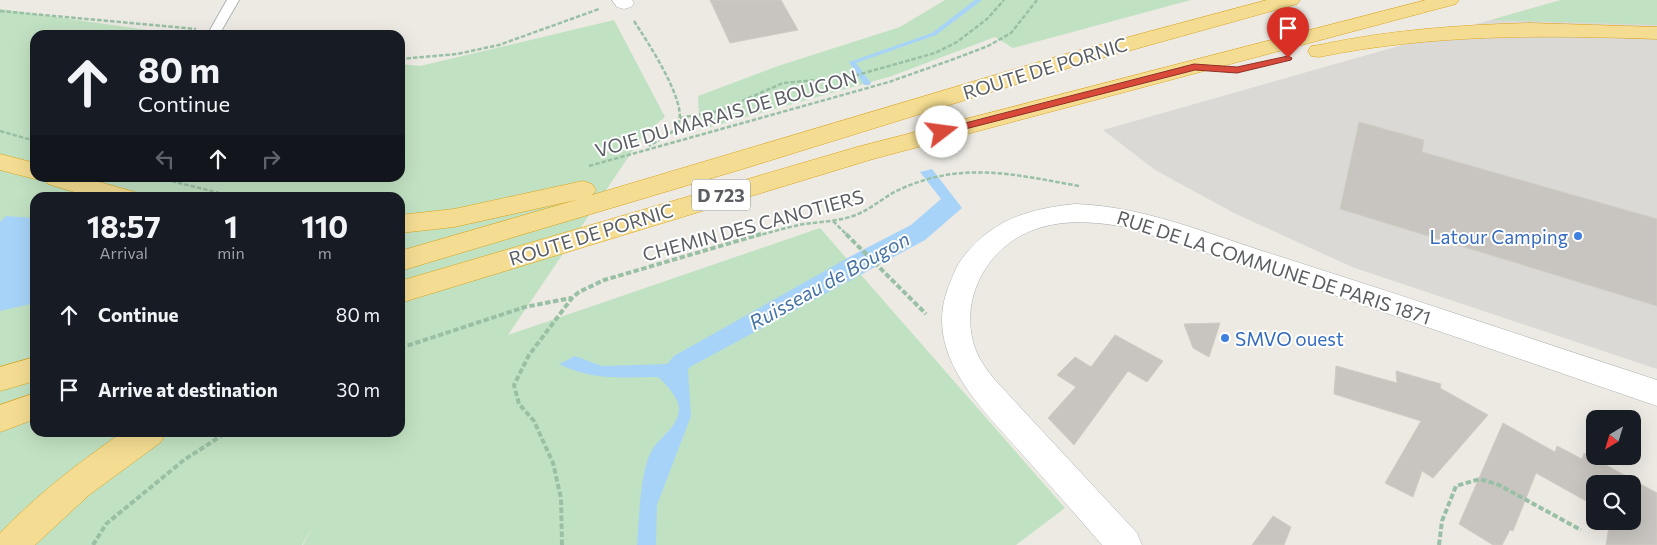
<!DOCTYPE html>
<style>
:root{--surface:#171b24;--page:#20242c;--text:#f1f3f6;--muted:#9ea1a6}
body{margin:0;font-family:Commissioner,sans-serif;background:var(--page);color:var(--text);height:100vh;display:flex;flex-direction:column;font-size:19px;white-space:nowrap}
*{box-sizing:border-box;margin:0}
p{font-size:16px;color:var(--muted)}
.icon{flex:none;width:28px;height:28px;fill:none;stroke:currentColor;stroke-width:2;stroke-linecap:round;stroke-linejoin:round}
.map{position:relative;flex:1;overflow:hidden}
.drawer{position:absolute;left:30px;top:192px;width:375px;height:245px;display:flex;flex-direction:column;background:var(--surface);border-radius:15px;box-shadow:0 5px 20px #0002}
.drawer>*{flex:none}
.guide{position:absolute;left:30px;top:30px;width:375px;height:152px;border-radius:15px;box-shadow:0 5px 20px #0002;background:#171b24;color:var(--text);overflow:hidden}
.needle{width:32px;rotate:218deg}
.fabs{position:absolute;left:1586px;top:410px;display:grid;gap:10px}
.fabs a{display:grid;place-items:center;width:55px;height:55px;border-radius:10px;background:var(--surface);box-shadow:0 5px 20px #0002;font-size:25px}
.pin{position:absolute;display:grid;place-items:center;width:42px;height:42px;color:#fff;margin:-51px -21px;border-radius:50% 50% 50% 0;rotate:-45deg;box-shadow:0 0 5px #0007}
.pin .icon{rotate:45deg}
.me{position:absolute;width:55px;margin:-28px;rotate:75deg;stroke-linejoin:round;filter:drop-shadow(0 0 4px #0008)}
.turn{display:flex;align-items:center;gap:18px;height:105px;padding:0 25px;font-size:22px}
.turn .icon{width:65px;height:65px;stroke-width:2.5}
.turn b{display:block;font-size:35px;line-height:42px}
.lanes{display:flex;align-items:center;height:48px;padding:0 25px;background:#0003;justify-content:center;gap:25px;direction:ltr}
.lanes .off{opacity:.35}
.eta{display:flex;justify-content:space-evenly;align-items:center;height:85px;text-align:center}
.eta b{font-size:30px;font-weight:700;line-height:35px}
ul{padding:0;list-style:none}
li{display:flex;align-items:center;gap:15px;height:75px;padding:0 25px}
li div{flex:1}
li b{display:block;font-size:19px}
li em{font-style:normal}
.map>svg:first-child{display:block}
</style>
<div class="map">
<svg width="1657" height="545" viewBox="0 0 1657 545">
<rect width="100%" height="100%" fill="#eceae3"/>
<path fill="#dbd9d5" d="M1561,0H1657V369L1352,267L1234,213L1155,170L1103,130Z"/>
<g fill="#c1e2c2" fill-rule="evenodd">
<path d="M945,0H1191L1013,48L995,37L892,76L700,130L698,96L781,65L900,27Z"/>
<path d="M1561,0H1657V25L1491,20Z"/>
<path d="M0,9L183,35H35V178H400V64L420,66L614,20L665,117L644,134L508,335L820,228L1065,508L1016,545H303L313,527L302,545H0ZM35,198H400V432H35Z"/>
</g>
<g fill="#a7d3f8">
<path d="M932,169L962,208L925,240L690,367L688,370L691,416L657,505L656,545H637C639,521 640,470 652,450C661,436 678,427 679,409C679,398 666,384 658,377C621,377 593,381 559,364L575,356L602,366L667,364L674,356L853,255L911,225L941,199L920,172Z"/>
<path d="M6,216L35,218V303L0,311V222Z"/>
</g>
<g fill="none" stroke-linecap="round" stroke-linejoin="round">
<path fill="#a7d3f8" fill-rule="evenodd" d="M975,0H982L936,35L856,63L871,83L870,85H864L849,62L932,33Z"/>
</g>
<g fill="#c8c5c0" stroke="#d0ccc2">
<path d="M710,0H781L798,30L730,43Z"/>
<path d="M1359,122L1424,140L1422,152L1657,219V306L1340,209Z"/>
<path d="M1220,323L1209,357L1193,348L1184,324Z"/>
<path d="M1115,335L1163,361L1147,382L1128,371L1074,445L1048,418L1076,387L1057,375L1075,357L1091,367Z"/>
<path d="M1336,366L1397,383L1396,371L1441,384L1440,388L1488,415L1433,478L1422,471L1413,497L1385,483L1421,421L1334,394Z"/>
<path d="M1503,423L1555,452L1557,446L1582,459L1584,453L1657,493V545H1606L1610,521H1632V484H1595V506L1536,473L1513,531L1510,530L1502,545H1493L1459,524Z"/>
<path d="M1273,516L1291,527L1284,545H1252Z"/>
</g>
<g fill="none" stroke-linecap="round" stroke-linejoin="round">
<g stroke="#b0b3b7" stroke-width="2">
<path id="lane" d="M227,0H239L220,33H212L210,30Z"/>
</g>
<g stroke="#b0b3b7" stroke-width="1">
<g id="street">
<path d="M612,0H632L634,3L631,7L624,9L617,7Z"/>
<path d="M1075,204C1143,206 1208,234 1272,254C1401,295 1529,338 1657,380V406L1293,281L1126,227C1096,222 1065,219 1036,229C988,245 958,299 975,348C979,360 987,370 995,380L1137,533L1142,545H1102C1076,515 1049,484 1022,454C982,408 923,355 948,288C952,278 955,269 961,260C991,220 1027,209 1075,204Z"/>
</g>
</g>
<g stroke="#dca113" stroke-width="1">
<g id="highway">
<path d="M1267,0H1300L1297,4L1085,63L749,167L400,271V251L576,200L454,227L400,233V215L454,209L583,181L592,184L596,190L592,195L1069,53Z"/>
<path d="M1426,0H1459L1456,4L873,159L400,303V281L857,147Z"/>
<path d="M1530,23L1657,27V39C1542,35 1432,34 1319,57L1311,56L1308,51L1311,46L1319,45C1389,30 1458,25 1530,23Z"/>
<path d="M0,154L35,163V178H41L35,179L0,170Z"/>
<path d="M45,178H85L135,192L138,198H94L48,184Z"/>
<path d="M35,357V381L0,391V367Z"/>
<path d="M35,393V419L0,432V405Z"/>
<path d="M123,432H166L161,442L89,495L35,545H0V533C37,495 79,462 123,432Z"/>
</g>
</g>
<g stroke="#99c0a5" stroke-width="2.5" stroke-dasharray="4.5 2" stroke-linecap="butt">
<path d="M0,11L196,29"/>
<path d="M634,21C647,41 686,100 679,122C675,134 658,140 649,146"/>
<path d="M237,33L246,35"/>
<path d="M400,59L457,54L499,45L599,9"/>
<path d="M680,118L719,111L783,83L850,77L935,53L957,42L987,19L1004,0"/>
<path d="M0,131L35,141"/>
<path d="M589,166L889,82L954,59L988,46L1011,33L1037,0"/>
<path d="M159,178L240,198"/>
<path d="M833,221L848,236"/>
<path d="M756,236C772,232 788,227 804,224C820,222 838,221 853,216C873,209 885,195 903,188C964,161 1017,175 1079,186"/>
</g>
<g stroke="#99c0a5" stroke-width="4" stroke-dasharray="5.5 2.5" stroke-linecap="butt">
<path d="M846,234L926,314"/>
<path d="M400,348L525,307L571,298"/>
<path d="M93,545L106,524L184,460L227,432"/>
<path d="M562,545L561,498L553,463L534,421L519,404L514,385L529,355L572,298L579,292L604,280L761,234"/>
<path d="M1439,545L1442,521L1456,486L1480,479L1499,485L1581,530"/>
</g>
<use href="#lane" fill="#fff" fill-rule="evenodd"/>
<use href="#street" fill="#fff" fill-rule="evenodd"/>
<use href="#highway" fill="#f4dd92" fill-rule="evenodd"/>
</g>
<path fill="#da4a3b" stroke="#8e3026" d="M1288,56L1292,58L1291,60L1237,73L1195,70L942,135L937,132L942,129L1194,64L1237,67Z"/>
<g fill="#3f7fe0" stroke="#fff" stroke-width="2">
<circle cx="1578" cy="236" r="5"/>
<circle cx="1225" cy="338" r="5"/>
</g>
<g text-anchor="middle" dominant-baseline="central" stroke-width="4" stroke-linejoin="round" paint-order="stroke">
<rect fill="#fff" stroke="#8c8e91" stroke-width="1" x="692" y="179.5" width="58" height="31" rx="4"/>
<g font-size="18" font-weight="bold" fill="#5b5e62">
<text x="721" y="195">D 723</text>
</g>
<g font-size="19" fill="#5b5e62" stroke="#fff">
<text transform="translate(1045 68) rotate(-17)">ROUTE DE PORNIC</text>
<text transform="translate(726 113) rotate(-16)">VOIE DU MARAIS DE BOUGON</text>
<text transform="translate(753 225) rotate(-15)">CHEMIN DES CANOTIERS</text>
<text transform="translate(591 234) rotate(-17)">ROUTE DE PORNIC</text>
<text transform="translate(1274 267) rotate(18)">RUE DE LA COMMUNE DE PARIS 1871</text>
</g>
<g font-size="19" fill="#366cbe" stroke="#fff" text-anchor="end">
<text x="1568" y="236">Latour Camping</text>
<text x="1235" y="338" text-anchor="start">SMVO ouest</text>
</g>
<g font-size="20" font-style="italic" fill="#4774a7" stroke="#fff">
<text transform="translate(829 280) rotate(-29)">Ruisseau de Bougon</text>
</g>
</g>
</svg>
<div class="fabs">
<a><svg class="needle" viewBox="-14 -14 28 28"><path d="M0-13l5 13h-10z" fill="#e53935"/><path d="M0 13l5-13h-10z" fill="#9ea1a6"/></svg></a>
<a><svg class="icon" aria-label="search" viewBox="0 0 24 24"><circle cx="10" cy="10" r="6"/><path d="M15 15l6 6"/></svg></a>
</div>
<div class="pin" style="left:1288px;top:58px;background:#d93025"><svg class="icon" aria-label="arrive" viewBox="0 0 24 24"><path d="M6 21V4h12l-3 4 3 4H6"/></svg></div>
<svg class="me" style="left:942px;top:132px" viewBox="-20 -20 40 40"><circle r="19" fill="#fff"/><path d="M0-13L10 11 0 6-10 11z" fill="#da4a3b"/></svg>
<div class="guide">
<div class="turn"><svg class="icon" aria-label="ahead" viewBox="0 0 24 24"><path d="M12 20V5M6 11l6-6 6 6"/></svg><div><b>80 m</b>Continue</div></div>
<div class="lanes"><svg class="icon off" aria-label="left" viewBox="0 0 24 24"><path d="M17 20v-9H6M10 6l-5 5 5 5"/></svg><svg class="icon" aria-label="ahead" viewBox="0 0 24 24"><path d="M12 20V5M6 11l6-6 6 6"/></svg><svg class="icon off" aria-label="right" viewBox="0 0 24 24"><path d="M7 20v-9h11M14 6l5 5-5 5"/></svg></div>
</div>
<section class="drawer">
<div class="eta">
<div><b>18:57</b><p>Arrival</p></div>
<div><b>1</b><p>min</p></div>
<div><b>110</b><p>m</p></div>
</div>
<ul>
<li><svg class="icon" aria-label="ahead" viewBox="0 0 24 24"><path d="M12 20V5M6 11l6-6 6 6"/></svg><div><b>Continue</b></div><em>80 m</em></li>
<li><svg class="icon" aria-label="arrive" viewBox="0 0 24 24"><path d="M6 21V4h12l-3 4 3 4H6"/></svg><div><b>Arrive at destination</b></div><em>30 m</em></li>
</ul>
</section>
</div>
